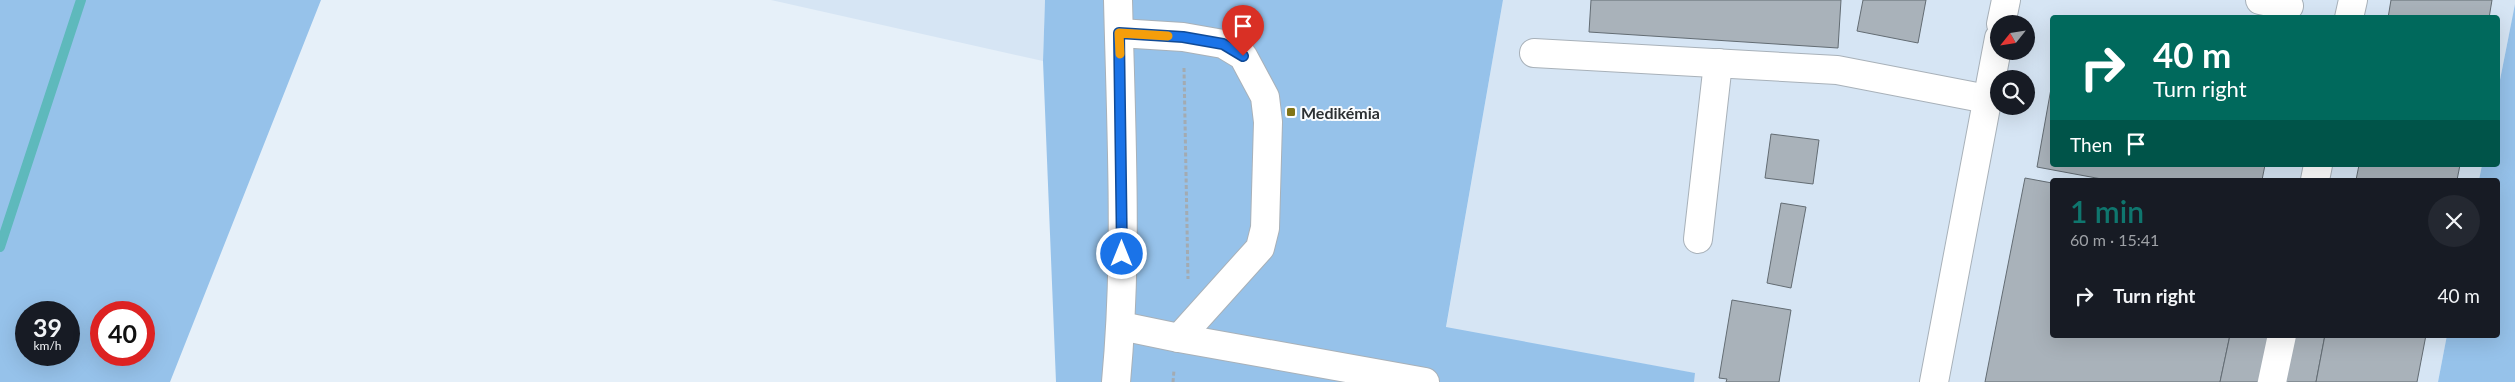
<!DOCTYPE html>
<meta charset="utf-8">
<style>
:root{--surface:#171b24;--page:#242831;--text:#f1f3f6;--muted:#9ea1a6;--accent:#0f766e}
body{margin:0;font-family:Lato,sans-serif;background:var(--page);color:var(--text);height:100vh;display:flex;flex-direction:column;font-size:19px;white-space:nowrap}
*{box-sizing:border-box;margin:0}
p{font-size:16px;color:var(--muted)}
.icon{flex:none;width:28px;height:28px;fill:none;stroke:currentColor;stroke-width:2;stroke-linecap:round;stroke-linejoin:round}
.map{position:relative;flex:1;overflow:hidden}
.side{position:absolute;left:2050px;top:178px;width:450px;height:160px;display:flex;flex-direction:column;background:var(--surface);border-radius:5px;box-shadow:0 5px 20px #0002}
.side>*{flex:none}
.top-card{position:absolute;left:2050px;top:15px;width:450px;height:152px;border-radius:5px;box-shadow:0 5px 20px #0002;background:#00695c;color:#fff;overflow:hidden}
.needle{width:32px;rotate:240deg}
.buttons{position:absolute;left:1990px;top:15px;display:grid;gap:10px}
.buttons a{display:grid;place-items:center;width:45px;height:45px;border-radius:50%;background:var(--surface);box-shadow:0 5px 20px #0002;font-size:25px}
.speed{position:absolute;left:15px;top:301px;display:flex;gap:10px;font-size:25px;font-weight:700;text-align:center}
.speed>*{display:grid;place-content:center;width:65px;height:65px;border-radius:50%;background:var(--surface);box-shadow:0 5px 20px #0002;line-height:1}
.speed small{font-size:12px;font-weight:400}
.speed .limit{border:8px solid #d22;background:#fff;color:#111}
.pin{position:absolute;display:grid;place-items:center;width:42px;height:42px;color:#fff;margin:-51px -21px;border-radius:50% 50% 50% 0;rotate:-45deg;box-shadow:0 0 5px #0007}
.pin .icon{rotate:45deg}
.me{position:absolute;width:55px;margin:-28px;rotate:0deg;stroke-linejoin:round;filter:drop-shadow(0 0 4px #0008)}
.turn{display:flex;align-items:center;gap:18px;height:105px;padding:0 20px;font-size:22px}
.turn .icon{width:65px;height:65px;stroke-width:2.5}
.turn b{display:block;font-size:35px;line-height:42px}
.then{display:flex;align-items:center;height:48px;padding:0 20px;background:#0003;gap:10px;font-size:19px}
.round{display:grid;place-items:center;flex:none;width:52px;height:52px;border-radius:26px;background:var(--page)}
.overview{display:flex;align-items:center;justify-content:space-between;height:85px;padding:0 20px}
h1{font-size:30px;font-weight:600;line-height:38px;color:var(--accent)}
ul{padding:0;list-style:none}
li{display:flex;align-items:center;gap:15px;height:65px;padding:0 20px}
li div{flex:1}
li b{display:block;font-size:19px}
li em{font-style:normal}
.map>svg:first-child{display:block}
</style>
<div class="map">
<svg width="2515" height="382" viewBox="0 0 2515 382">
<rect width="100%" height="100%" fill="#e6f0f9"/>
<g fill="#d6e5f4" fill-rule="evenodd">
<path d="M771,0H1045L1043,61Z"/>
<path d="M1503,0H2515V4L2498,90V18H2052V165H2482L2479,180H2052V335H2447L2438,382H1694V373L1446,328ZM1999,24H2026V51H1999ZM1999,79H2026V106H1999Z"/>
</g>
<g fill="#96c2ea" fill-rule="evenodd">
<path d="M0,0H321L170,382H0ZM26,312H69V355H26ZM101,312H144V355H101Z"/>
<path d="M1045,0H1503L1446,327L1695,373L1694,382H1056L1043,61Z"/>
<path d="M2515,4V382H2438L2447,335H2498V180H2479L2482,165H2498V90Z"/>
</g>
<g fill="none" stroke-linecap="round" stroke-linejoin="round">
<path stroke="#5eb9bc" stroke-width="10" d="M0,247L81,0"/>
</g>
<g fill="#a9b2ba" stroke="#636c73">
<path d="M1591,0H1841L1838,48L1589,32Z"/>
<path d="M1863,0H1926L1918,43L1857,31Z"/>
<path d="M2391,0H2492L2489,18H2388Z"/>
<path d="M2052,83V165H2265L2262,180H2107L2037,167Z"/>
<path d="M1771,134L1819,140L1813,184L1765,178Z"/>
<path d="M2359,165H2460L2457,180H2356Z"/>
<path d="M2025,178L2052,183V335H2230L2220,382H1985Z"/>
<path d="M1781,203L1806,207L1791,288L1767,283Z"/>
<path d="M1732,300L1791,310L1779,382H1726L1727,379L1719,378Z"/>
<path d="M2230,335H2325L2316,382H2220Z"/>
<path d="M2325,335H2426L2417,382H2316Z"/>
</g>
<g fill="none" stroke-linecap="round" stroke-linejoin="round">
<g stroke="#a8b1b9" stroke-width="30">
<g id="minor">
<path d="M2260,0L2289,6"/>
<path d="M2349,18L2353,0"/>
<path d="M2001,24L2006,0"/>
<path d="M1119,33L1183,37L1223,44L1243,56L1265,97L1268,122L1265,228L1260,248L1179,338"/>
<path d="M1534,53L1837,70L1987,99"/>
<path d="M2315,180L2318,165"/>
<path d="M1698,239L1718,63"/>
<path d="M1121,326L1179,338L1425,382"/>
<path d="M1116,382C1128,255 1121,127 1118,0"/>
<path d="M1934,382L1999,38"/>
<path d="M2272,382L2282,335"/>
</g>
</g>
<g stroke="#a3abb2" stroke-width="3" stroke-dasharray="4 2.5" stroke-linecap="butt">
<path d="M1184,68L1188,279"/>
<path d="M1173,382L1174,370"/>
</g>
<use href="#minor" stroke="#fff" stroke-width="28"/>
</g>
<g fill="none" stroke-linecap="round" stroke-linejoin="round">
<g stroke="#114b97" stroke-width="12">
<path id="route" d="M1122,254L1119,33L1183,37L1223,44L1243,56"/>
</g>
<use href="#route" stroke="#1a73e8" stroke-width="9"/>
<path stroke="#f59e0b" stroke-width="9" d="M1120,54L1119,33L1168,36"/>
</g>
<rect fill="#817417" stroke="#fafcfe" stroke-width="2" x="1286" y="107" width="10" height="10" rx="2.5"/>
<g text-anchor="middle" dominant-baseline="central" stroke-width="4" stroke-linejoin="round" paint-order="stroke">
<g font-size="16" font-weight="bold" fill="#2c3033" stroke="#fafcfe" text-anchor="start">
<text x="1301" y="112">Medikémia</text>
</g>
</g>
</svg>
<div class="buttons">
<a><svg class="needle" viewBox="-14 -14 28 28"><path d="M0-13l5 13h-10z" fill="#e53935"/><path d="M0 13l5-13h-10z" fill="#9ea1a6"/></svg></a>
<a><svg class="icon" aria-label="search" viewBox="0 0 24 24"><circle cx="10" cy="10" r="6"/><path d="M15 15l6 6"/></svg></a>
</div>
<div class="speed"><div>39<small>km/h</small></div><div class="limit">40</div></div>
<div class="pin" style="left:1243px;top:56px;background:#d93025"><svg class="icon" aria-label="arrive" viewBox="0 0 24 24"><path d="M6 21V4h12l-3 4 3 4H6"/></svg></div>
<svg class="me" style="left:1122px;top:254px" viewBox="-20 -20 40 40"><circle r="17" fill="#1a73e8" stroke="#fff" stroke-width="3"/><path d="M0-11L8 9 0 5-8 9z" fill="#fff"/></svg>
<div class="top-card">
<div class="turn"><svg class="icon" aria-label="right" viewBox="0 0 24 24"><path d="M7 20v-9h11M14 6l5 5-5 5"/></svg><div><b>40 m</b>Turn right</div></div>
<div class="then">Then<svg class="icon" aria-label="arrive" viewBox="0 0 24 24"><path d="M6 21V4h12l-3 4 3 4H6"/></svg></div>
</div>
<section class="side">
<div class="overview"><div><h1>1 min</h1><p>60 m · 15:41</p></div><a class="round"><svg class="icon" aria-label="close" viewBox="0 0 24 24"><path d="M6 6l12 12M18 6L6 18"/></svg></a></div>
<ul>
<li><svg class="icon" aria-label="right" viewBox="0 0 24 24"><path d="M7 20v-9h11M14 6l5 5-5 5"/></svg><div><b>Turn right</b></div><em>40 m</em></li>
</ul>
</section>
</div>
